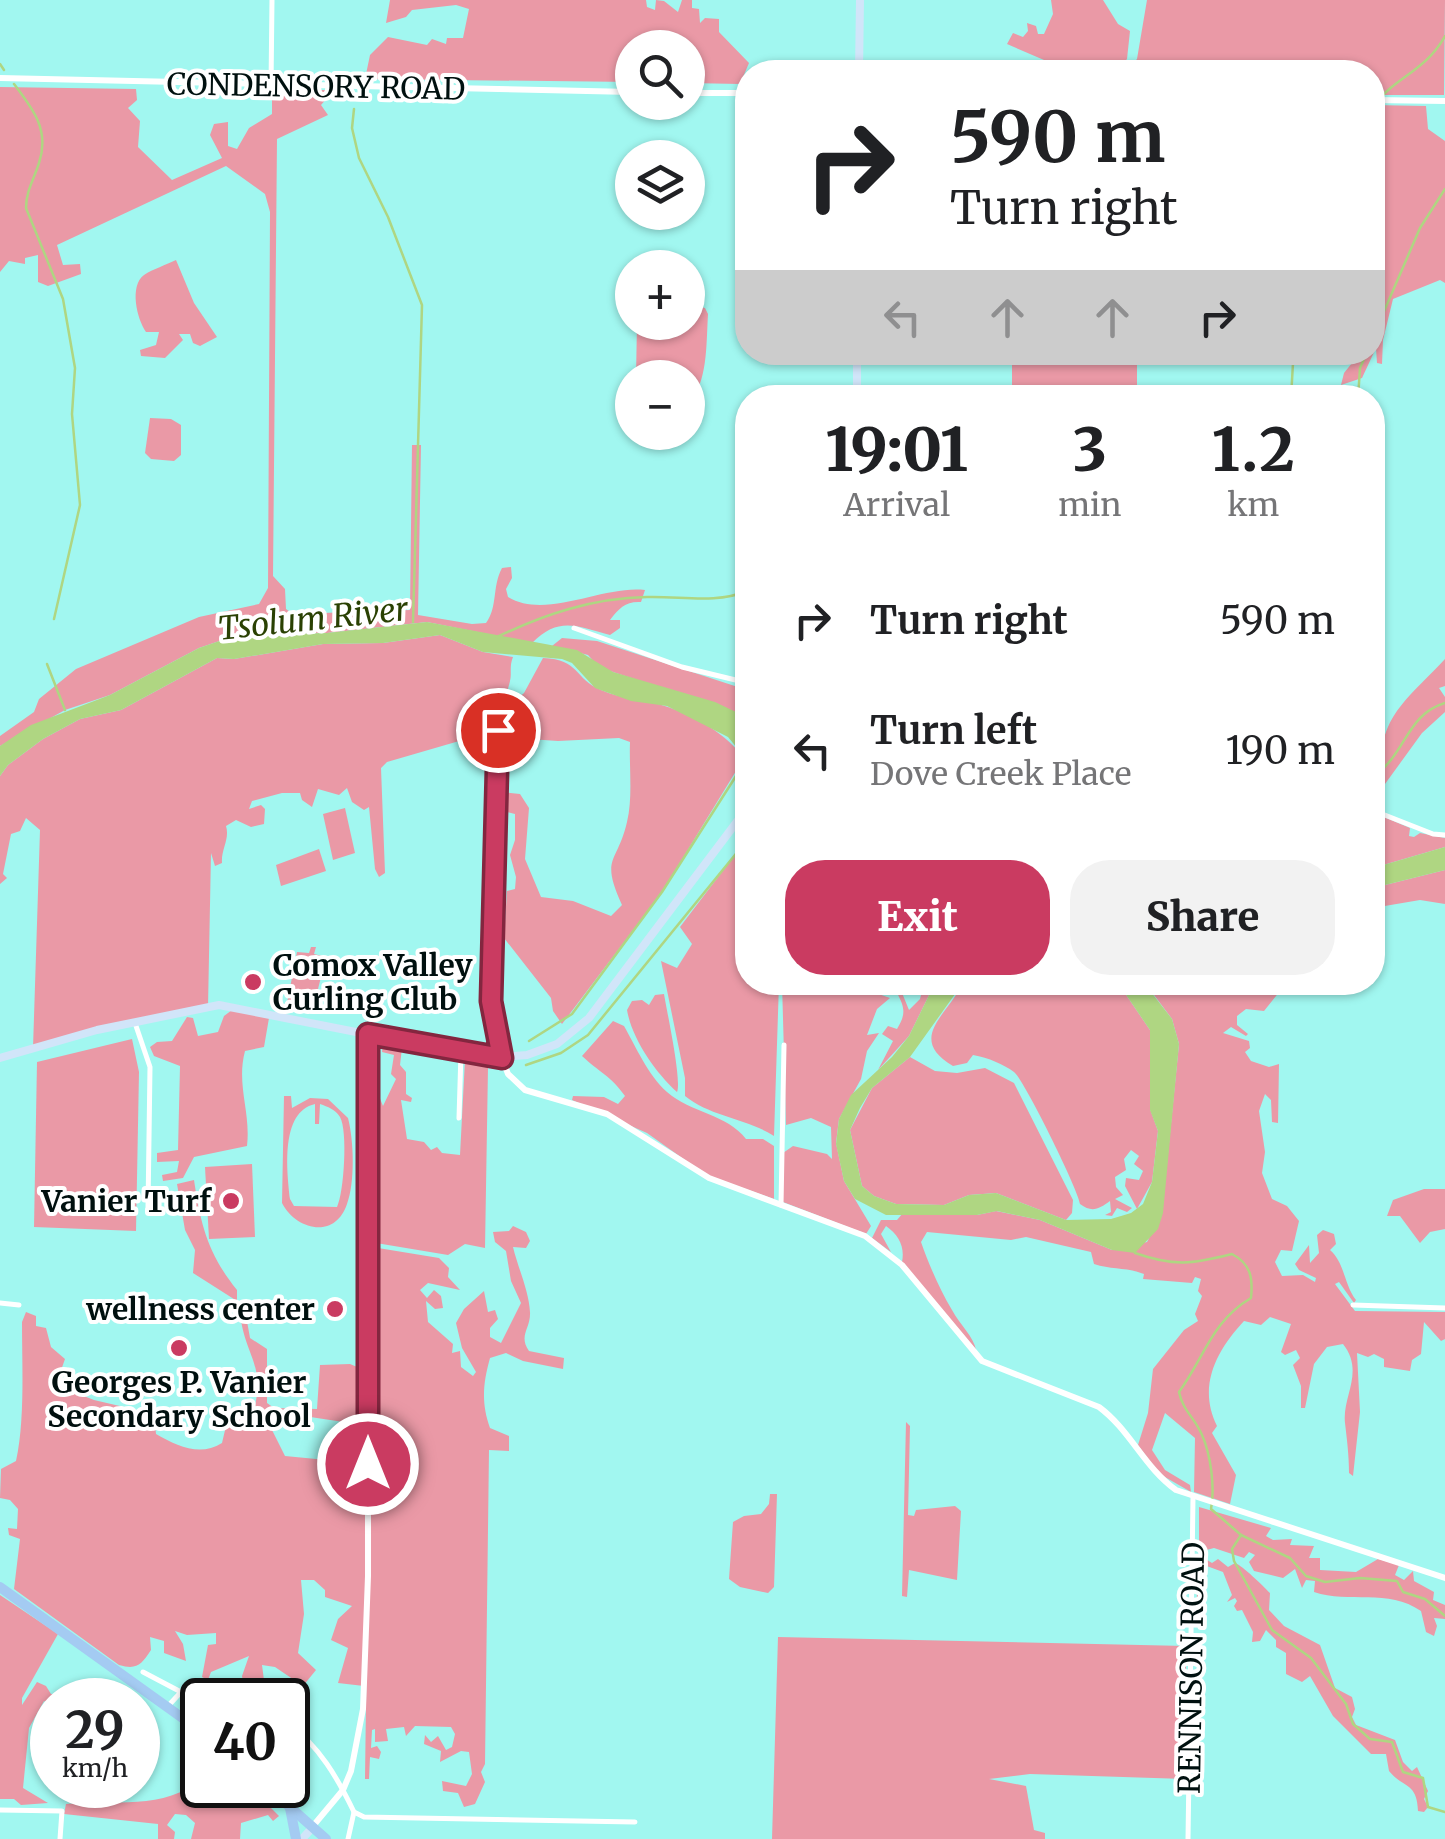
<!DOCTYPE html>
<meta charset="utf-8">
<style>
:root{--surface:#fff;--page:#f2f2f2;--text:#202124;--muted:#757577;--accent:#ca3b61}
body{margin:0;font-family:Merriweather,serif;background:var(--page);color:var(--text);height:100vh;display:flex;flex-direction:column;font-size:38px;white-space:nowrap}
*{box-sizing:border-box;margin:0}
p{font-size:32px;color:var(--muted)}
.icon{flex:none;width:55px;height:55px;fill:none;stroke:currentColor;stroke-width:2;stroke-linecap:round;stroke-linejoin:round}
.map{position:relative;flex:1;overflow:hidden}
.drawer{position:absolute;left:735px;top:385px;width:650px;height:610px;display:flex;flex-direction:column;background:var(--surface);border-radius:40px;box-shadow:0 2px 8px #0004}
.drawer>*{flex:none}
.banner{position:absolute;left:735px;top:60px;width:650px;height:305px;border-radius:40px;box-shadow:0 2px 8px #0004;background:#fff;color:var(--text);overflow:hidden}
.tools{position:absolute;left:615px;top:30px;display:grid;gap:20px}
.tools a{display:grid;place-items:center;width:90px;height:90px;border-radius:50%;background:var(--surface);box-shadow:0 2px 8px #0004;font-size:50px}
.speed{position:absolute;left:30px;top:1678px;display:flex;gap:20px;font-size:50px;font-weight:700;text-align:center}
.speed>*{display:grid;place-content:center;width:130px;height:130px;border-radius:50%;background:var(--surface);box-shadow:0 2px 8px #0004;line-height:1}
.speed small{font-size:25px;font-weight:400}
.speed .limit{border:5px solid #111;border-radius:15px;background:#fff;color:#111}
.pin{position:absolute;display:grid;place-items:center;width:85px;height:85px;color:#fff;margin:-42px;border:5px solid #fff;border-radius:50%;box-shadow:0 2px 10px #0007}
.me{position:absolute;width:110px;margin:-55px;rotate:0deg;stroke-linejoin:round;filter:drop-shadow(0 0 8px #0008)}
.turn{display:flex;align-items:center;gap:35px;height:210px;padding:0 50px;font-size:45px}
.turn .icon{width:130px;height:130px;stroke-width:2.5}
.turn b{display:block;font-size:70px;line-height:85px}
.lanes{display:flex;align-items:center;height:95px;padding:0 50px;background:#0003;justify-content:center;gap:50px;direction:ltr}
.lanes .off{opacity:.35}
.eta{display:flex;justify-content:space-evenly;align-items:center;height:170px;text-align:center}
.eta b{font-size:60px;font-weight:800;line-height:70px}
.primary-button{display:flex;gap:20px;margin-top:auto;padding:20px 50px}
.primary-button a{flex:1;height:115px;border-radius:40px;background:var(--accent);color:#fff;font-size:40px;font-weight:800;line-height:115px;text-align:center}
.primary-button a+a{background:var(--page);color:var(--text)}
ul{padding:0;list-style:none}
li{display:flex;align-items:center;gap:30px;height:130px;padding:0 50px}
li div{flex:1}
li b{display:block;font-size:38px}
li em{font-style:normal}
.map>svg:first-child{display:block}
</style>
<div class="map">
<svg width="1445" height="1839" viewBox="0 0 1445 1839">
<rect width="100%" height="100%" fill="#a1f7f0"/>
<g fill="#ea99a6" fill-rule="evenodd">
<path d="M390,0H646L647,7L655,10L656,0L664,1L678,12L682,0H692V8L699,9L700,23L705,18L719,19V32L749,63L740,84L688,83V48H632V82L365,79L370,55L388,37L427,45L432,39L446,44L447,38H463L469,9L456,5L412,10L406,17L386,23Z"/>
<path d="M1051,0H1103L1118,24L1130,31L1127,59L1121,66L1129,68L1137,59L1147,0H1445L1444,95H1373L1372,72H1045L1044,60L1007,44L1013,33L1023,37L1028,31L1027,23L1036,26L1038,34H1044L1053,14Z"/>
<path d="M0,87L136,89L137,100L128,108L140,121L138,147L172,180L222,158L210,135L214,124L228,122V146L237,149L249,128L272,114V95L225,97L223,90H334L321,105L328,115L277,139L273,576L285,589L286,609L293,614L410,610L412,445H421L418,615L472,624L486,623C498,607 492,586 502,568L511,567L512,578L506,589L508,597C546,620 603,585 645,590L641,602C626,601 619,608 610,620H620V628L610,635C576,626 559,616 532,643L427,622L327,633L237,635L199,648L110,695L65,710L0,746V736L34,712L39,699L76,669L199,617L259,604L268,588L270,212L265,194L226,166L57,245L63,265L80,264L81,274L48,286L38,282V255L25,258V264L9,261L0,272Z"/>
<path d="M1373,105L1426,106L1428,129L1445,141V283L1440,280L1393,299L1383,340L1382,364L1377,363L1376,348L1362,378L1341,385L1344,373L1360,353L1372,352L1375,275L1381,241H1373V210L1382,212L1375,193L1374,175L1381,176L1382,129L1373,115Z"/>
<path d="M176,260L194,303L217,337L200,346L193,343L190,334H179L183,340L165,358L141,356L140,350L156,345L159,332H146C137,319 129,286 144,275C153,269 166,265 176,260Z"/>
<path d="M688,304L705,308L708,314C706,348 708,380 688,407V378L636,377L637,323L688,322Z"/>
<rect x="1012" y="353" width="125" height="44"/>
<path d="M150,418L171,419L181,425V455L174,461L151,459L145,453Z"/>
<path d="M440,635L483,652L513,657C509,667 512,673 510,681C506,699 498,711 497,730L387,762L381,768L385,873L379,877L375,869L369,807L364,810L352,802L347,788L339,795L318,789L312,807L302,800L300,793H282L252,801L249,809L261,805L265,809L264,824L251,827L236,820L226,826C230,839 221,849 222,863L215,866L211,853L208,1007L33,1048L40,830L26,818L20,831L11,834L3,874L7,878L0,884V776L8,765L43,739L80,719L121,710L217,658L234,659L323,644L383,643Z"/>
<path d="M562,638L597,641L747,690V725L738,713L613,672L597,665L588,655L552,646Z"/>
<path d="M543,658C580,659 574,679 601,690C623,700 646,699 668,707C697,717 726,734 744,758L662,892L562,1024L553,1011L551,998L504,938L507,891L515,889L516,877L510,855L515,840V814L503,811L501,792L520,794L529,808L525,859L541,897L573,901L611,916L622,905C600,856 617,865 627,822C633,798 629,767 630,742L619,738L558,741L502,737L504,710L524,693Z"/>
<path d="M1445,659V686L1439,688L1445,697V712L1422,733L1385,784C1370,722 1408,699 1445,659Z"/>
<path d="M345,808L355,853L333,860L323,814Z"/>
<path d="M1372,812L1410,828L1409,836L1414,837L1420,833L1445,838V847L1373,868Z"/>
<path d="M747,839L748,982L779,983L774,1136C746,1118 711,1117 685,1096V1078L661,961L677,968L692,944L680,927Z"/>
<path d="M319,849L326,871L281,886L276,865Z"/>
<path d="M1445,870V904L1420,900L1373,908V888Z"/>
<path d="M311,947H316L314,954L326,957L313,1009L287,1003L297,952L309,953Z"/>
<path d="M782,983H872L870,991L890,998L877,1009L867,1035L879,1033L867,1051L861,1079L839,1119L836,1143L844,1181L871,1226L866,1234L783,1202V1153L793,1146L827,1154L832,1159L831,1127L811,1118L786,1125Z"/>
<path d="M924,983H935L909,1036L878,1070L893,1041L882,1034L888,1026L897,1029C906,1014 905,1008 897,993L900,988L909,1010L920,999Z"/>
<path d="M963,983H1118L1150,1030L1152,1055L1150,1109L1158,1131L1152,1182L1137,1209L1125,1186L1126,1178L1139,1180L1143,1171L1134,1164L1139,1156L1131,1150L1124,1159L1126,1170L1115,1177L1116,1187L1123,1195L1115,1199L1132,1208L1127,1212L1117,1208L1112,1216L1105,1215L1111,1212L1110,1201C1099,1209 1092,1213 1080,1204C1078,1189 1023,1078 1014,1072C1003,1064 989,1058 973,1055L967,1063L953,1066C906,1038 948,1015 963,983Z"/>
<path d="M1145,983H1266L1265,988L1280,991L1264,1011L1246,1009L1237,1016V1025L1248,1034L1246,1036L1231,1027L1223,1033L1249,1041L1250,1048L1245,1052L1251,1061L1269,1067L1279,1064L1278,1123L1272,1122L1271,1100L1265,1094L1259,1111L1265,1152L1262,1173L1272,1199L1287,1206L1299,1221L1292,1251L1281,1250L1275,1262L1282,1276L1303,1275L1315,1282L1316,1278L1299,1270L1295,1264L1309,1245L1310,1263L1319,1253L1317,1235L1323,1230L1334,1234L1336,1244L1330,1250C1345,1263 1344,1285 1356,1300L1354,1303L1339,1282L1335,1284L1355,1311L1445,1312V1339L1441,1341L1424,1322L1421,1354L1412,1360L1410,1371L1384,1367V1359L1374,1354L1368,1357L1357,1353L1360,1412L1353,1476L1349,1473C1349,1455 1347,1440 1345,1423C1342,1396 1365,1372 1343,1344L1327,1347L1314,1364L1305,1408H1301V1386L1293,1365L1300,1358L1296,1350L1285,1355L1281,1352L1291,1324L1270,1317L1261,1325L1244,1321C1217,1350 1197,1386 1217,1426L1212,1433L1236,1475L1230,1504L1194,1492L1195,1438L1165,1413L1152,1450L1165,1470L1190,1485L1191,1492L1158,1473L1138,1445L1148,1413L1153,1369L1184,1330L1198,1321L1195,1314L1202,1296L1198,1291L1201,1279L1195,1277L1192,1283L1143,1279L1144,1274C1126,1267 1112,1270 1094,1264L1091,1252L1026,1237L1011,1240L927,1232L921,1242C929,1265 940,1290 952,1310C960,1325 974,1337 976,1350L902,1262C905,1247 899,1235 886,1226L881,1234L891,1252L872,1238L881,1220H897L903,1213L977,1215L996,1211L1040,1220L1112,1250L1147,1242L1162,1213L1179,1044L1172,1019Z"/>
<path d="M664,994C667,1012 682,1081 677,1092C655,1072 632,1039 627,1010L632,1001L642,1000L649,1005L655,995Z"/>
<path d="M232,1010L269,1018L264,1047L245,1051C236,1085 251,1112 247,1146L194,1157L183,1178L163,1181L162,1175L177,1172L179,1161L157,1162V1153L178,1150L180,1066L154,1056L150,1047L157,1042L172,1041L187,1017L193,1018L198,1036L218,1032L224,1016Z"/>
<path d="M613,1021L624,1026C636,1047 648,1075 667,1092C691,1113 727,1114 746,1139H763L774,1146V1199L706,1175L647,1133L572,1100L573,1096L604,1097L618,1104L625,1096C611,1076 599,1072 582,1056Z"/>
<path d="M132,1039L139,1072L136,1231L34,1227L37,1062Z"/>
<path d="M383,1044L402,1048L400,1065L406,1072V1094L412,1098L411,1102L401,1100L407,1139L424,1142L431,1150L437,1147L442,1153L460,1155L465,1060L488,1067L485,1248L465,1244L448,1255L370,1242L373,1050L377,1047L375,1086L383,1106L396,1079L391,1074L394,1055L382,1052Z"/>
<path d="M910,1057L935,1071L957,1073L985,1068L1014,1083L1073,1200L1072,1213L1066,1220L996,1193L969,1195L944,1205L896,1204L874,1196L862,1186L850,1130L872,1088Z"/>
<path d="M284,1096H291L292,1108L310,1098L328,1099L348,1118C354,1141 355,1183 347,1204C335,1240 296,1230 282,1203ZM315,1104V1124H319L320,1104C328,1107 335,1109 340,1117C348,1131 344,1193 337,1207L294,1206L290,1199C287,1171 280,1112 315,1104Z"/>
<path d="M252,1164L255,1237L209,1239L205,1167Z"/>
<path d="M194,1180C201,1226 208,1254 237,1290V1301L193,1273L195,1250L185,1230L177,1184Z"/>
<path d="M1424,1189H1445V1229L1430,1232L1420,1243L1400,1216H1387L1393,1200Z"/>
<path d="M513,1226L526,1232L530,1241L526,1248L513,1247C518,1268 529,1291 530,1312C531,1329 518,1335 529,1351L564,1358L563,1369L523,1361L506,1353L490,1358C483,1383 481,1403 490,1428L509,1436V1451L489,1450L485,1764L481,1772L485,1782L475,1804L464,1807L458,1793L443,1791L442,1781L466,1786L472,1774L469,1752L461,1751L440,1762L441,1751L424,1744L425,1735L431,1742L438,1736L446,1750L452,1747L455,1734L451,1727L415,1726L406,1736L404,1727L386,1729L388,1741L375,1742V1729L372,1730L371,1748L377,1746L381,1752L379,1759L370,1757L369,1779H365L372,1247L439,1258L449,1268L448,1277L460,1290L428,1283L420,1290L427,1298L434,1290L441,1296L443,1308L435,1309L426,1301L428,1322L453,1344L452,1353L460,1351L461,1367L473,1376L476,1372L462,1348L456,1323L464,1309L484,1291L488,1312L495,1310L498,1319L490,1328V1337L501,1343L521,1303L511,1281L506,1251L495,1242L493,1232L509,1231Z"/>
<path d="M245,1310L250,1338L267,1349V1403L274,1408L317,1409L320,1365L350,1364L362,1369L363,1425L271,1411L262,1422L272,1430L285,1456L368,1464L364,1686L338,1683L348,1648L331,1640L338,1619L352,1606L325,1597V1590L314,1580H301L304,1614L298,1653L316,1670L303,1686L275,1667L262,1665L265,1688L280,1700L246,1699L242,1676L249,1656L211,1672L208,1680L202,1677L208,1645L216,1644V1633L187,1635L175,1631L183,1644L186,1661L164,1653V1641L150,1637L151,1650C141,1665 137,1670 119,1665L14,1589L20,1539L9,1535L8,1528L17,1529L18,1509L10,1500L0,1498L1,1469L16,1461C25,1420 22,1366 22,1322L26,1312L36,1316V1326L46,1328L51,1347L65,1359L59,1376L61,1387L94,1400L154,1414L156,1434C177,1446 200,1457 222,1443L226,1426L254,1410C266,1363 244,1356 240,1312Z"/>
<path d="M906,1422L910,1426L908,1515L914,1516L916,1510L955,1506L961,1511L957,1580L909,1570L907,1597L902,1596Z"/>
<path d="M770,1494H777L774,1587L768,1593L740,1587L729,1579L733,1522L744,1516L761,1514L769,1504Z"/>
<path d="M1199,1507L1271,1528L1266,1536L1273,1540L1292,1539L1290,1545L1314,1546L1309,1558H1320V1570L1356,1572L1378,1559L1399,1565L1395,1575L1404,1580L1413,1571L1414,1581L1434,1592L1433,1600L1445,1605V1619L1434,1618L1437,1626L1434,1636L1426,1632L1421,1611C1388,1588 1349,1604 1314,1592L1315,1581L1306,1580L1302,1588L1295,1569L1283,1578L1254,1571L1249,1562L1255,1555L1249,1552L1244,1558L1214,1548L1199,1552Z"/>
<path d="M1204,1558L1212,1563L1218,1559L1228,1567L1235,1563C1243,1566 1262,1585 1270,1593L1269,1610L1284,1626L1320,1645L1335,1688L1352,1697L1355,1709L1352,1717L1356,1725L1395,1740L1403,1762L1412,1771L1417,1767L1428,1791L1424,1799L1428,1807L1424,1812L1418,1811C1417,1782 1404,1789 1389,1771L1386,1754H1371L1333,1716L1310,1676L1302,1682L1286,1674V1653L1276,1647V1640L1266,1630L1260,1641L1252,1642L1253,1632L1242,1610L1237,1611L1234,1606L1237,1601L1235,1598L1227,1602L1232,1595L1223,1572L1204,1565L1202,1600L1197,1599L1196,1562Z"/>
<path d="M0,1595L58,1634L22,1698V1705L37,1682L46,1686L51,1694H64L74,1700H52V1706L44,1701L29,1728L23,1788L48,1803L21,1805L14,1799H0Z"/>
<path d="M778,1637L1186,1646L1185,1779L1030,1774L989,1779L1026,1786L1034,1830L1045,1833V1839H772Z"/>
<path d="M202,1777V1785H248L279,1816L273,1821L268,1815L241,1823L240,1839H191L195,1823L186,1815L175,1814L167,1825L175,1832L174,1839H158V1824L64,1814L66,1804C112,1799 167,1812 202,1777Z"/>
</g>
<g fill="#afd682">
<path d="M427,622L577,650L613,672L715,702L738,713L747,725V760L728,737L667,706L631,701L595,688L572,663L562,659L483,652L440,635L383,643L323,644L234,659L217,658L121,710L80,719L43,739L8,765L0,776V746L31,725L110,695L199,648L237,635L327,633Z"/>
<path d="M1445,847V870L1373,888V868Z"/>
<path d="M935,983H963L910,1057L872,1088L860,1108L850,1130L862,1186L874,1196L896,1204L944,1205L969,1195L996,1193L1066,1220L1111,1219L1131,1213L1143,1204L1152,1182L1158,1131L1150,1110V1030L1118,983H1144L1172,1019L1179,1044L1163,1213L1158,1229L1135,1253L1112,1250L1040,1220L997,1211L977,1215H886L855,1199L844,1181L836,1144L839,1119L851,1095L892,1057L909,1036Z"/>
</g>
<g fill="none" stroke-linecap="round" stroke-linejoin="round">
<g stroke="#afd682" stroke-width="2.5">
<path d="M0,64L4,70"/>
<path d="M14,84C33,109 50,130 39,163C34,179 26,191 26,208L63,299L75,368L72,414L80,505L54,619"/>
<path d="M1372,107C1396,76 1425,72 1445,36"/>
<path d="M354,109L352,128L359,158L388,217L422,305L413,622"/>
<path d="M1372,339L1420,228L1445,189"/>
<path d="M1291,398L1293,363L1302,352"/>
<path d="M1358,398L1360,368L1367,352"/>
<path d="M497,637C545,614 593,598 647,597C683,596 714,604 748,591"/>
<path d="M47,664L65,710"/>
<path d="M1372,777C1407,755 1405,715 1445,703"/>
<path d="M529,1041L572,1014L662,892L736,776L748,750"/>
<path d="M526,1065L561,1053L588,1035L748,839"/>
<path d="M1135,1253C1175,1267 1192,1264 1232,1254C1251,1264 1253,1278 1251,1298C1212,1321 1205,1356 1179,1392C1183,1411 1195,1418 1202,1435C1211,1455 1215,1488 1211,1509L1241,1535L1290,1558L1306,1576L1325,1582L1360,1578L1397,1581L1403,1592L1425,1599L1445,1616"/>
<path d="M1241,1535L1232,1549L1234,1561L1272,1630L1311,1658L1346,1704L1353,1724L1370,1739L1392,1742L1403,1772L1423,1778L1428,1807L1445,1812"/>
</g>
<g stroke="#fff" stroke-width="5">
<path d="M271,86L272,0"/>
<path d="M574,628L682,667L748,683"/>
<path d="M497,730L491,1001L502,1058"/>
<path d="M1372,810L1433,834L1445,835"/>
<path d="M135,1023L150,1067L148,1208"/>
<path d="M459,1118L461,1052"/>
<path d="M781,1205L784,1045"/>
<path d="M0,1303L19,1305"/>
<path d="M1353,1305L1445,1308"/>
<path d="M143,1672L181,1692L222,1700"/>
<path d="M169,1705L181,1692"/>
<path d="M288,1724C319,1745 338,1779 354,1812L348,1839"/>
<path d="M0,1810L62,1811L60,1839"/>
<path d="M354,1812L364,1817L635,1822"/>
<path d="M1188,1839L1193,1498"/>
</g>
<g stroke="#fff" stroke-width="6">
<path d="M0,78L632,92"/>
<path d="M688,93H748"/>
<path d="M1372,100L1445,101"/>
<path d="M502,1058L508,1074L525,1090L607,1114L709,1178L865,1236L902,1265L982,1361L1099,1407C1130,1430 1144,1467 1176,1490L1445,1578"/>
<path d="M313,1826L343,1790L351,1771L363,1709L368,1576V1034"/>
</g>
<g stroke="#d1e5f9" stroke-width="8">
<path d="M859,72L860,0"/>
<path d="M857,398V352"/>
<path d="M0,1058L97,1030L219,1005L488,1058L527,1055L557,1044L589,1018L748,807"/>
<path d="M302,1839L313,1827"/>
</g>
<g stroke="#a4cbf2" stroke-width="10">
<path d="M0,1587L202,1732"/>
<path d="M265,1785L326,1839"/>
<path d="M290,1808L296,1839"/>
</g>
</g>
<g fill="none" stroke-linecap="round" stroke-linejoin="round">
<g stroke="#83263f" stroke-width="25">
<path id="route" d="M368,1464V1034L502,1058L491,1001L498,730"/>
</g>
<use href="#route" stroke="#ca3b61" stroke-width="18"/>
</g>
<g fill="#ca3b61" stroke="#fff" stroke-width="4">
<circle cx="253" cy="982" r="10"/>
<circle cx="231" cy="1201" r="10"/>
<circle cx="335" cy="1309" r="10"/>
<circle cx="179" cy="1348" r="10"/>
</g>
<g text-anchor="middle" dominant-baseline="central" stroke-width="8" stroke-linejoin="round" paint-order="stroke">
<g font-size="30" fill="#00100f" stroke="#fff">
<text transform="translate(316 86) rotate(1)">CONDENSORY ROAD</text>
<text transform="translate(1191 1668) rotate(-89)">RENNISON ROAD</text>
</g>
<g font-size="30" font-weight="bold" fill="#00100f" stroke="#fff" text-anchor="end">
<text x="273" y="965" text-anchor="start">Comox Valley<tspan x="273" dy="34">Curling Club</tspan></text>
<text x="211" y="1201">Vanier Turf</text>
<text x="315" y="1309">wellness center</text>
<text x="179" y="1382" text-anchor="middle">Georges P. Vanier<tspan x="179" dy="34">Secondary School</tspan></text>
</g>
<g font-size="32" font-style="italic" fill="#2a4103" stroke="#fff">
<text transform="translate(313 619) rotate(-6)">Tsolum River</text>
</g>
</g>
</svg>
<div class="tools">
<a><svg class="icon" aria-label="search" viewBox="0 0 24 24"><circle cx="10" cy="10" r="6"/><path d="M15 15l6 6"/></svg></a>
<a><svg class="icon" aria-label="layers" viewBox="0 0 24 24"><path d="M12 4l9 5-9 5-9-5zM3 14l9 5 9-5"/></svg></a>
<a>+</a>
<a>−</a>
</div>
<div class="speed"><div>29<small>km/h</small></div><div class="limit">40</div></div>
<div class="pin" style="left:498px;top:730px;background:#d93025"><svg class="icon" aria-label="arrive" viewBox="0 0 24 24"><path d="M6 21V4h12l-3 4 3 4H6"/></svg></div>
<svg class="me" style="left:368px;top:1464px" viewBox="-20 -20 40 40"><circle r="17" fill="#ca3b61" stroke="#fff" stroke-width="3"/><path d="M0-11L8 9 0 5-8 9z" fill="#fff"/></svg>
<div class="banner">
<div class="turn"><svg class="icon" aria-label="right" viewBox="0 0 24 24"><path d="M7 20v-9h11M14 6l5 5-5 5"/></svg><div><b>590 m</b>Turn right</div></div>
<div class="lanes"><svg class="icon off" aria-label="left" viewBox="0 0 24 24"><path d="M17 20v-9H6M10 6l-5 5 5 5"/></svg><svg class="icon off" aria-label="ahead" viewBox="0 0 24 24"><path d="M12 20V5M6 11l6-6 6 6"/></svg><svg class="icon off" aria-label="ahead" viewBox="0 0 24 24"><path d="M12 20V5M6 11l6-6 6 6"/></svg><svg class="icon" aria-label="right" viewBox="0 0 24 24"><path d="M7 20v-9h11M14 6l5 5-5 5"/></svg></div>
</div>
<section class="drawer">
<div class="eta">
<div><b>19:01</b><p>Arrival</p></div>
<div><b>3</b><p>min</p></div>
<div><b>1.2</b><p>km</p></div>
</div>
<ul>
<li><svg class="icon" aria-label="right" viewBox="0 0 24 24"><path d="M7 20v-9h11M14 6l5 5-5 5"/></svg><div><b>Turn right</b></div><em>590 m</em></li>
<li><svg class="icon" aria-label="left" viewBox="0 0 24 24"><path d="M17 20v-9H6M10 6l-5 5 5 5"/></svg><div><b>Turn left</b><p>Dove Creek Place</p></div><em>190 m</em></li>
</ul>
<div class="primary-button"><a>Exit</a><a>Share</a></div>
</section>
</div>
